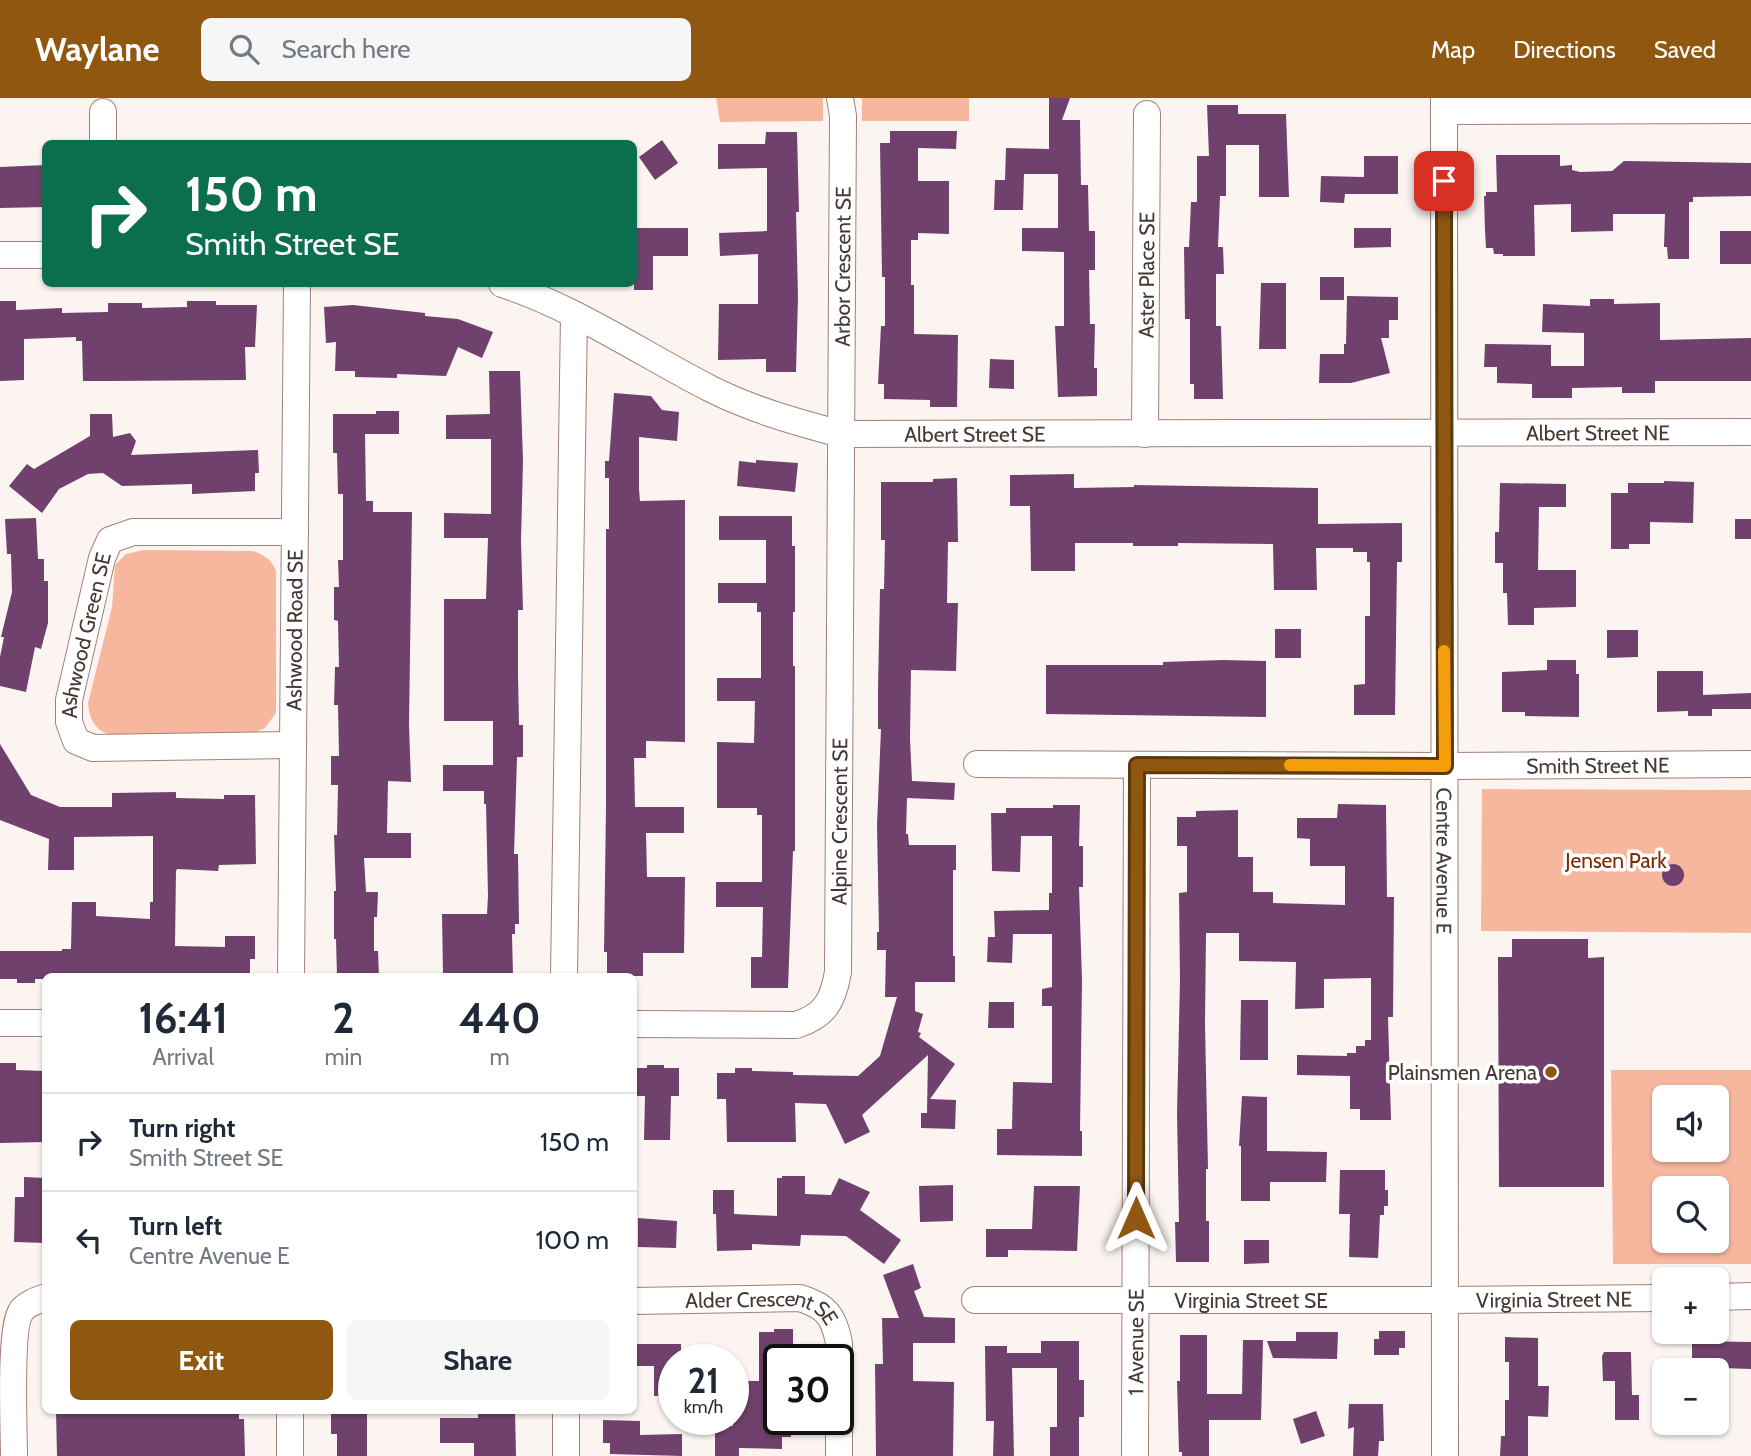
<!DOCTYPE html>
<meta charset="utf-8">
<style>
:root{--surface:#fff;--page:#f6f6f7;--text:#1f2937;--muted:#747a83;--line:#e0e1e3;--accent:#905711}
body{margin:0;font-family:Cabin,sans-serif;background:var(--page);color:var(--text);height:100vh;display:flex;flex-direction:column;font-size:26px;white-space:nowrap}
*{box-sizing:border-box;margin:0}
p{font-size:23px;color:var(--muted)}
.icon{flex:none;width:38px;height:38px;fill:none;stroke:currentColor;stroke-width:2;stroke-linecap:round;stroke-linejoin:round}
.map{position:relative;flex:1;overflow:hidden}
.drawer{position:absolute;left:42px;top:875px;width:595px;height:441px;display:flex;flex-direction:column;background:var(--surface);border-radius:10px;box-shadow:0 2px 5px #0004}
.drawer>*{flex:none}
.hud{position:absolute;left:42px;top:42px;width:595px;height:147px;border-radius:10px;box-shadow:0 2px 5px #0004;background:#0b6e4f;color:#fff;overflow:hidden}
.tools{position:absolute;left:1652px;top:987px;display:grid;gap:14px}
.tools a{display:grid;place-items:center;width:77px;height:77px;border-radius:10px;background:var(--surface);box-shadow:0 2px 5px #0004;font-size:35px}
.speed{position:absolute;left:658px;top:1246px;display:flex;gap:14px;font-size:35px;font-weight:700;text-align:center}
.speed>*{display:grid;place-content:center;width:91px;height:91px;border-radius:50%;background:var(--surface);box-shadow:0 2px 5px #0004;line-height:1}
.speed small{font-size:18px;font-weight:400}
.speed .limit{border:4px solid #111;border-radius:10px;background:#fff;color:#111}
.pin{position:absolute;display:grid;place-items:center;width:60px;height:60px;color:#fff;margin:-30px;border-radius:14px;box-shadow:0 4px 10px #0006}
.me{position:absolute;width:77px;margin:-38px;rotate:0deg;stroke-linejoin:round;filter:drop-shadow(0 0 5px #0008)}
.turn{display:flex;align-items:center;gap:24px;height:147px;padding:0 28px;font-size:32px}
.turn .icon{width:91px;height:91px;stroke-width:2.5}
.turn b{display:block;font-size:49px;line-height:60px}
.eta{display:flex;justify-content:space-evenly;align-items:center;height:119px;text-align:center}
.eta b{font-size:42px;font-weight:800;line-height:49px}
.button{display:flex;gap:14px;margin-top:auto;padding:14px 28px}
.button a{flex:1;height:80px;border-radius:10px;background:var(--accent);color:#fff;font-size:28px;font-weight:800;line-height:80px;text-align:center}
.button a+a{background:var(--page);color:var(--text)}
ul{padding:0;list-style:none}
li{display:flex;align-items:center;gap:21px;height:98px;padding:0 28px;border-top:2px solid var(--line)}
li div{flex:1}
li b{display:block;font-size:26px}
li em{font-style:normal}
header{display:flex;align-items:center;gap:42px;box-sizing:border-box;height:98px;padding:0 35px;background:var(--accent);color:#fff}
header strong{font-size:33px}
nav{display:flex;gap:38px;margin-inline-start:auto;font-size:24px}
.search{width:490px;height:63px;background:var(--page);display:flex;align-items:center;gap:18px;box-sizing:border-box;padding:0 24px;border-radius:10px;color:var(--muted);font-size:26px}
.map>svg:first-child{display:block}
</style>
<header>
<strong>Waylane</strong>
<div class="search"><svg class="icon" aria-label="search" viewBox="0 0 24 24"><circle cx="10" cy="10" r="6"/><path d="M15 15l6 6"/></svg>Search here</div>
<nav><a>Map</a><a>Directions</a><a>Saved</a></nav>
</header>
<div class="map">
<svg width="1751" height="1358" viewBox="0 0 1751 1358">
<rect width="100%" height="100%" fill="#fbf4f1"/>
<g fill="#f7b79f" fill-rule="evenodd">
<path d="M716,0H823V23L720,24Z"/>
<rect x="862" y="0" width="107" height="23"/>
<path d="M144,452L253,453C264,457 272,462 276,473V615L265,630L249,637L109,636C94,632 89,619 88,605L112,509L115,467L126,456Z"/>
<path d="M1482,691L1751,692V835L1481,833Z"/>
<path d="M1611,972H1751V1166H1613ZM1664,999H1717V1052H1664ZM1717,1090V1143H1664V1090Z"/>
</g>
<g fill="#70416c">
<path d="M1049,0H1070L1062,22H1080L1081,87H1088L1089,133H1095V172H1089L1090,226H1095L1094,270H1097V298L1058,299L1055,228H1064V154L1022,153V130H1058V76H1024L1023,112H994L995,82H1005L1006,50L1049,51Z"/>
<path d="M1207,7H1238V16H1286L1289,99H1259V47H1226V98H1220L1218,149H1223L1224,176H1216V228H1221L1223,301H1194V286H1190V221H1185L1184,149H1189L1191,104H1197V58H1209Z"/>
<path d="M890,33H957L956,51L918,50V83H949V136L918,135V142H911V187H914V236L958,237L957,309H930V302L884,301V286H878L881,228H885V179H882L880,45H890Z"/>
<path d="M766,34H797L799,114H796L798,199L796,274H766V261L718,262L719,206H758V156L720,158L719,135L767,133V70L718,71V46H765Z"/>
<path d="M662,42L678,65L655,82L639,59Z"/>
<path d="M1496,57H1560V68L1572,67V72L1580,74L1612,73L1624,63L1751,65V98L1693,99V104H1689V161H1668L1667,149H1664L1665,116H1613V133L1571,134V106L1534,107L1535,158H1503V156H1494L1493,150H1486L1485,132L1484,98H1486V94H1497Z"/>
<path d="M1364,58H1398V96H1345L1344,105L1320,104L1321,78L1364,79Z"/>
<path d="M46,67V109L0,110V69Z"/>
<path d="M634,130H688V158H653V192H634Z"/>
<path d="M1354,130H1391V149L1354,150Z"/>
<rect x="1720" y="133" width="31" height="33"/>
<rect x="1320" y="179" width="24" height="23"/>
<path d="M1261,185H1286V251H1259Z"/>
<path d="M1347,198L1398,199V222H1389V240H1381L1390,275L1351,285H1319L1320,256H1344V246H1346Z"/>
<path d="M1590,201H1614V206L1660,205V242L1751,240V283H1655V295H1622V289L1572,290V300H1532V286L1497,285V269H1484L1485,246L1551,247V268H1584V235L1542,234L1543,206L1590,208Z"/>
<path d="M0,203H16V212L62,210V215L108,214V205H142V210L187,209V203H216V207H257L255,249H245L246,282L108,283H83L82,243H76V239L24,241V282L0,283Z"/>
<path d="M353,207L425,215V218L458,221L493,234L482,260L458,249L446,278L397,276V280L355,279V273H335L336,244L326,245L324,209Z"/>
<path d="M990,261L1014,262V291L989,290Z"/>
<path d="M489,273H520L523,363L521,443L523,512H518V578L519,627H523V659H517L514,756H518L519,826H515V836H512L513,878H443L442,816H487L488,798L486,706H484V693H443V667H493V623H444V501H486L488,440H444V415L491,416V341H446V317L490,316Z"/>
<path d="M614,295L651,298L662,312L679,314L677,343L639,339V391L640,403L685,402V644L646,643V660H634L635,709H684V735H646L647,779H685L684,855H643V878H607V854H604L606,708V431H609V380H605V363H609Z"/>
<path d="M376,313H399V336H365L366,403H373V414H412L409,627L411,684L388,683L387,735H411V760H364L366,794H378L377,819H374V853H378L379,878H337L336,841H334V793H336L334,737H337L338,687H331V658H339L338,607H334L335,569H339L338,523L334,522V489H339L338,462H343V396H338L337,355H333V316H376Z"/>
<path d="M90,316H112L113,339L130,335L136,343L131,357L258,352L259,375H255V393L192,396V386L122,388L103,375L88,376L59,391L42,415L9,388L27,366L34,371L90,338Z"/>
<path d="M756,362L798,365L795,394L737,388L739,363L756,365Z"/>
<path d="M1074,376V390L1134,389V387L1318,390V426L1402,425V464H1397L1395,617H1354V587L1365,586V518H1370V464H1367V454H1353V450H1316L1317,492H1274L1273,446L1178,445V448H1133V445H1075V473H1031L1030,408H1010V377Z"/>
<path d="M957,380L958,444H948L947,505H958L956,573L911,572L910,641L912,683L955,685L954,702L907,700L906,736H908L909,747H956V772H953V858H955V884H915V913L923,916L918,934L921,935L919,939L955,966L930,1001L956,1002L955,1031L921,1030V1015H927L928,957L862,1017L870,1034L845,1046L826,1006L795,1005L796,1044H727L726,1001H717V975H735V970H752V973L793,974V977L858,978L880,958L897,899H885L886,852H877V834H879L877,727L881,631H878V590L880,491H884L885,442H881V384H933V381Z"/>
<path d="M1664,383L1694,384L1693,425L1650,424V446H1629V451H1611V395H1628V385H1664Z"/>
<path d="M1500,385L1566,386V409H1539L1538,472H1576V509L1534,510V527H1508L1507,495H1503V465H1495V434H1499Z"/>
<path d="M719,418H792V448H795V514H793V568H795V753H793L788,890H751V859H762L763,809H716V784H762V717H757V710H717V644L754,645L755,603H717V580H761V514H757V505H718V485H766V442H719Z"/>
<path d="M36,420L38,461H44V483H48V525L41,551L35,549L26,594L0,588V559L4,539H1L12,494L11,456H7L5,421Z"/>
<rect x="1735" y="421" width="16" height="20"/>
<rect x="1275" y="531" width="26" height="29"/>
<path d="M1607,532H1638V559L1607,560Z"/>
<path d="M1223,562L1266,563V619L1046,616V567H1163V564Z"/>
<path d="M1547,562H1576V576H1579V619L1525,618V614H1502V574L1547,572Z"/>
<path d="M1657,573H1703V597L1751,595V611H1712V618H1688V613L1657,614Z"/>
<path d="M0,646L31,697L60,709H112V695L176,694V700L224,701V697H255L256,766L219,767L218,773L177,771L176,773L175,848L225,849V838H255V861H250V878L173,875V878H46V881H35V885H17V881H0V853H62V851H71L72,804H96V818L150,821V804H153V738L74,739V772H48L49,741L0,722Z"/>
<path d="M1338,706L1386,707L1387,799H1394L1393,919H1388L1391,1022H1360V1011H1350V978L1297,977V957L1347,958V955H1356V948H1365V942H1371V880L1324,881V910L1295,911L1296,864L1239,863V835H1206L1205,926L1208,1071H1206V1123H1209V1164H1176L1175,1124H1179L1177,1016L1180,882L1179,795L1187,794V748H1177V719H1196V713L1238,712V759H1253V794H1273V805L1345,807V768H1310V741L1297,740V720H1337Z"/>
<path d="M1053,707H1080L1079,748H1083V789H1079L1082,883L1080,1033H1082V1058L997,1057V1031H1012L1013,984L1052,985V908H1042V891L1052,889V836H1013L1012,865L987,864L988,839H995L994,813L1049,812V795H1052V738H1021L1020,774L992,773L991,715H1006V710H1053Z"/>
<circle cx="1673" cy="777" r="11"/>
<path d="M1512,841H1588V860L1604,859V1089H1499L1498,859H1512Z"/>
<path d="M1241,902H1268V962H1240Z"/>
<path d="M989,904H1014V930H988Z"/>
<path d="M0,965H16V972L46,973V1044L0,1045Z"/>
<path d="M647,967H664V970H679V998H671L670,1042H644L645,998H634V970H647Z"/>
<path d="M1242,998L1267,999V1053L1327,1054L1326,1084H1270V1103H1241V1048H1239Z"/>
<path d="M1340,1072H1385V1092H1388V1108H1384V1117H1380L1378,1160L1349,1159L1350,1116H1339Z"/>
<path d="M782,1078H805V1096L831,1097L839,1080L870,1094L860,1112L901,1142L884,1166L846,1138L801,1137L800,1148L752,1146V1152L717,1153L716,1116H713V1092H734V1116L777,1118V1080H782Z"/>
<path d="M24,1079L46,1080V1145L14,1144L15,1099H24Z"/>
<path d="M953,1087V1123L920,1124L919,1088Z"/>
<path d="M1034,1088H1080L1077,1153L1008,1152V1159H986V1131H1032Z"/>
<path d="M638,1120L677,1123L676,1150L638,1149Z"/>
<path d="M1244,1142H1269V1165L1244,1166Z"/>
<path d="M913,1166L921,1190L914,1193L924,1219L955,1220V1245H913V1283L954,1284L953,1358H876L875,1266H883L882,1220H899L883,1177Z"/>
<path d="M774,1231H793V1262H779V1321H792L791,1339H782V1351L739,1350V1358H715V1328H733V1283H759V1234H774Z"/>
<path d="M1379,1233H1405V1250H1399V1257H1374V1241H1379Z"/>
<path d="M1296,1234H1338L1337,1261L1273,1260L1267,1243H1296Z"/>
<path d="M1180,1237H1207V1296H1242L1243,1242H1263L1261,1322H1209V1358H1182V1354H1179L1177,1283H1180Z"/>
<path d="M1505,1239L1538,1240V1288H1549L1548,1319L1528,1318V1358H1500L1501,1338H1505V1302H1509V1264H1505Z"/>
<path d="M1041,1243H1079V1282H1084V1319H1079V1358H1050V1329H1057V1270H1012L1014,1358H993L994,1323H986L985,1248H1007V1255H1041Z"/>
<path d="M1692,1243L1751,1244V1271L1692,1269Z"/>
<path d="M634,1246H681V1262H674V1297L654,1298V1268H634Z"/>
<path d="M1604,1254H1631L1632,1297H1639V1322H1615V1283H1603L1602,1258Z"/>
<path d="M1349,1306H1383L1384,1343H1379L1378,1358H1353L1354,1329L1348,1331Z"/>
<path d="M56,1312H239V1321H244L245,1358H57Z"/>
<path d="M331,1312H367V1358H337V1336H331Z"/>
<path d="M478,1312H515L516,1358H474V1345H440V1320H478Z"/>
<path d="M1316,1313L1325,1338L1301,1346L1293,1321Z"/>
<path d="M603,1322L640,1323V1337L682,1336V1358L610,1356V1345H603Z"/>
</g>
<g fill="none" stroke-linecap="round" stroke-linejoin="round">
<g stroke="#a08277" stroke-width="28">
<g id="minor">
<path id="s1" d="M1444,0L1445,1358"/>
<path d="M1444,13L1751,12"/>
<path d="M103,14V46"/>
<path d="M0,157H46"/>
<path id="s2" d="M502,186C576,210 642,256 711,291C753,312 796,324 841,336L1751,334"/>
<path id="s3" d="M1145,336L1147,16"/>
<path id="s4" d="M293,647L93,650L76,643L69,624V602L102,460L110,442L133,434H295"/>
<path id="s5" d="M977,666L1445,668L1751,666"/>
<path id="s6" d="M291,878L297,186"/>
<path d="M564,878L574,217"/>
<path d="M0,925H46"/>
<path id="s7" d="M634,926L796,927C825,918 833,903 838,874L843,18L840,0"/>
<path d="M1717,1199L1751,1198"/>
<path id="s8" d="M975,1202H1445L1664,1200"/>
<path id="s9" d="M634,1203L800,1200C826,1208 834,1218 839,1245V1358"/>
<path d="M14,1358C14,1333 9,1227 22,1212C28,1205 38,1202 46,1199"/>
<path d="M290,1358V1312"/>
<path d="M566,1358V1312"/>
<path id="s10" d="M1135,1358L1137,667"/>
</g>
</g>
<use href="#minor" stroke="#fff" stroke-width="26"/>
</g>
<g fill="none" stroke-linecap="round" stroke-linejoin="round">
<g stroke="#5e390b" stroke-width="18">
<path id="route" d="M1136,1120L1137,667L1445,668L1444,83"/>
</g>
<use href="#route" stroke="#905711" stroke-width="12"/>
<path stroke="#f59e0b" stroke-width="12" d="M1290,667L1445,668L1444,553"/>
</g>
<circle fill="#905711" stroke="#fff" stroke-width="2.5" cx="1551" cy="974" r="7"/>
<g text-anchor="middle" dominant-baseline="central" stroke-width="7" stroke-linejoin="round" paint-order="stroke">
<g font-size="21" fill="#463834" stroke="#fff">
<text stroke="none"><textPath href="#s7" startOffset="940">Arbor Crescent SE</textPath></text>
<text stroke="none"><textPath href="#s3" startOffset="159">Aster Place SE</textPath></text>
<text stroke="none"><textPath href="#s2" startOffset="1129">Albert Street NE</textPath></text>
<text stroke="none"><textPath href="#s2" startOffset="506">Albert Street SE</textPath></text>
<text stroke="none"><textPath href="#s6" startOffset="346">Ashwood Road SE</textPath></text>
<text stroke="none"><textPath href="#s4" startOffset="327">Ashwood Green SE</textPath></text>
<text stroke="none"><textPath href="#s5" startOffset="621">Smith Street NE</textPath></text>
<text stroke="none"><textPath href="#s7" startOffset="385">Alpine Crescent SE</textPath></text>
<text stroke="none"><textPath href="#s1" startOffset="763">Centre Avenue E</textPath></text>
<text stroke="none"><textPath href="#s8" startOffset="579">Virginia Street NE</textPath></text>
<text stroke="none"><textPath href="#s8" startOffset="276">Virginia Street SE</textPath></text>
<text stroke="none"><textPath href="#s9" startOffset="130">Alder Crescent SE</textPath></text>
<text stroke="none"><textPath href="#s10" startOffset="114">1 Avenue SE</textPath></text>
</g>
<g font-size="21" fill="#7c2c05" stroke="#fff">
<text x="1616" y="762">Jensen Park</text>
</g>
<g font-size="21" fill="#463834" stroke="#fff" text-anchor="end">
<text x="1537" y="974">Plainsmen Arena</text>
</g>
</g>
</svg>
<div class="tools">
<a><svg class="icon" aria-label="sound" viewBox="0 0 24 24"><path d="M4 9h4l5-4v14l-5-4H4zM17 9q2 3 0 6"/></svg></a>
<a><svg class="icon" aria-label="search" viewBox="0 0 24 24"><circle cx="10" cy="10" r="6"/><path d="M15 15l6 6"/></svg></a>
<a>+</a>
<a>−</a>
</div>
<div class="speed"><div>21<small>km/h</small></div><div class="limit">30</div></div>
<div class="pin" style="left:1444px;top:83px;background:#d93025"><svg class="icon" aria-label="arrive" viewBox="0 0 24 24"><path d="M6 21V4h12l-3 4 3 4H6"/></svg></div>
<svg class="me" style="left:1136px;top:1120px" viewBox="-20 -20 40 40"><path d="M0-17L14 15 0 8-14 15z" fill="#905711" stroke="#fff" stroke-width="4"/></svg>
<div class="hud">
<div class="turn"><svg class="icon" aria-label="right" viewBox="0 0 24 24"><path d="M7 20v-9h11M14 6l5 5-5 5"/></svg><div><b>150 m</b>Smith Street SE</div></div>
</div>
<section class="drawer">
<div class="eta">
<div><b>16:41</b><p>Arrival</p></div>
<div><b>2</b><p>min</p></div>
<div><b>440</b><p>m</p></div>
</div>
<ul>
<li><svg class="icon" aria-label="right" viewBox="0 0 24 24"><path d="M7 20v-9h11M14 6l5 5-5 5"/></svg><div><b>Turn right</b><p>Smith Street SE</p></div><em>150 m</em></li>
<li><svg class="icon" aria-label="left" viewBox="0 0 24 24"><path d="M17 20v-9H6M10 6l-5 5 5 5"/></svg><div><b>Turn left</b><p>Centre Avenue E</p></div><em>100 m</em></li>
</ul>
<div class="button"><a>Exit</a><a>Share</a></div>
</section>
</div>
